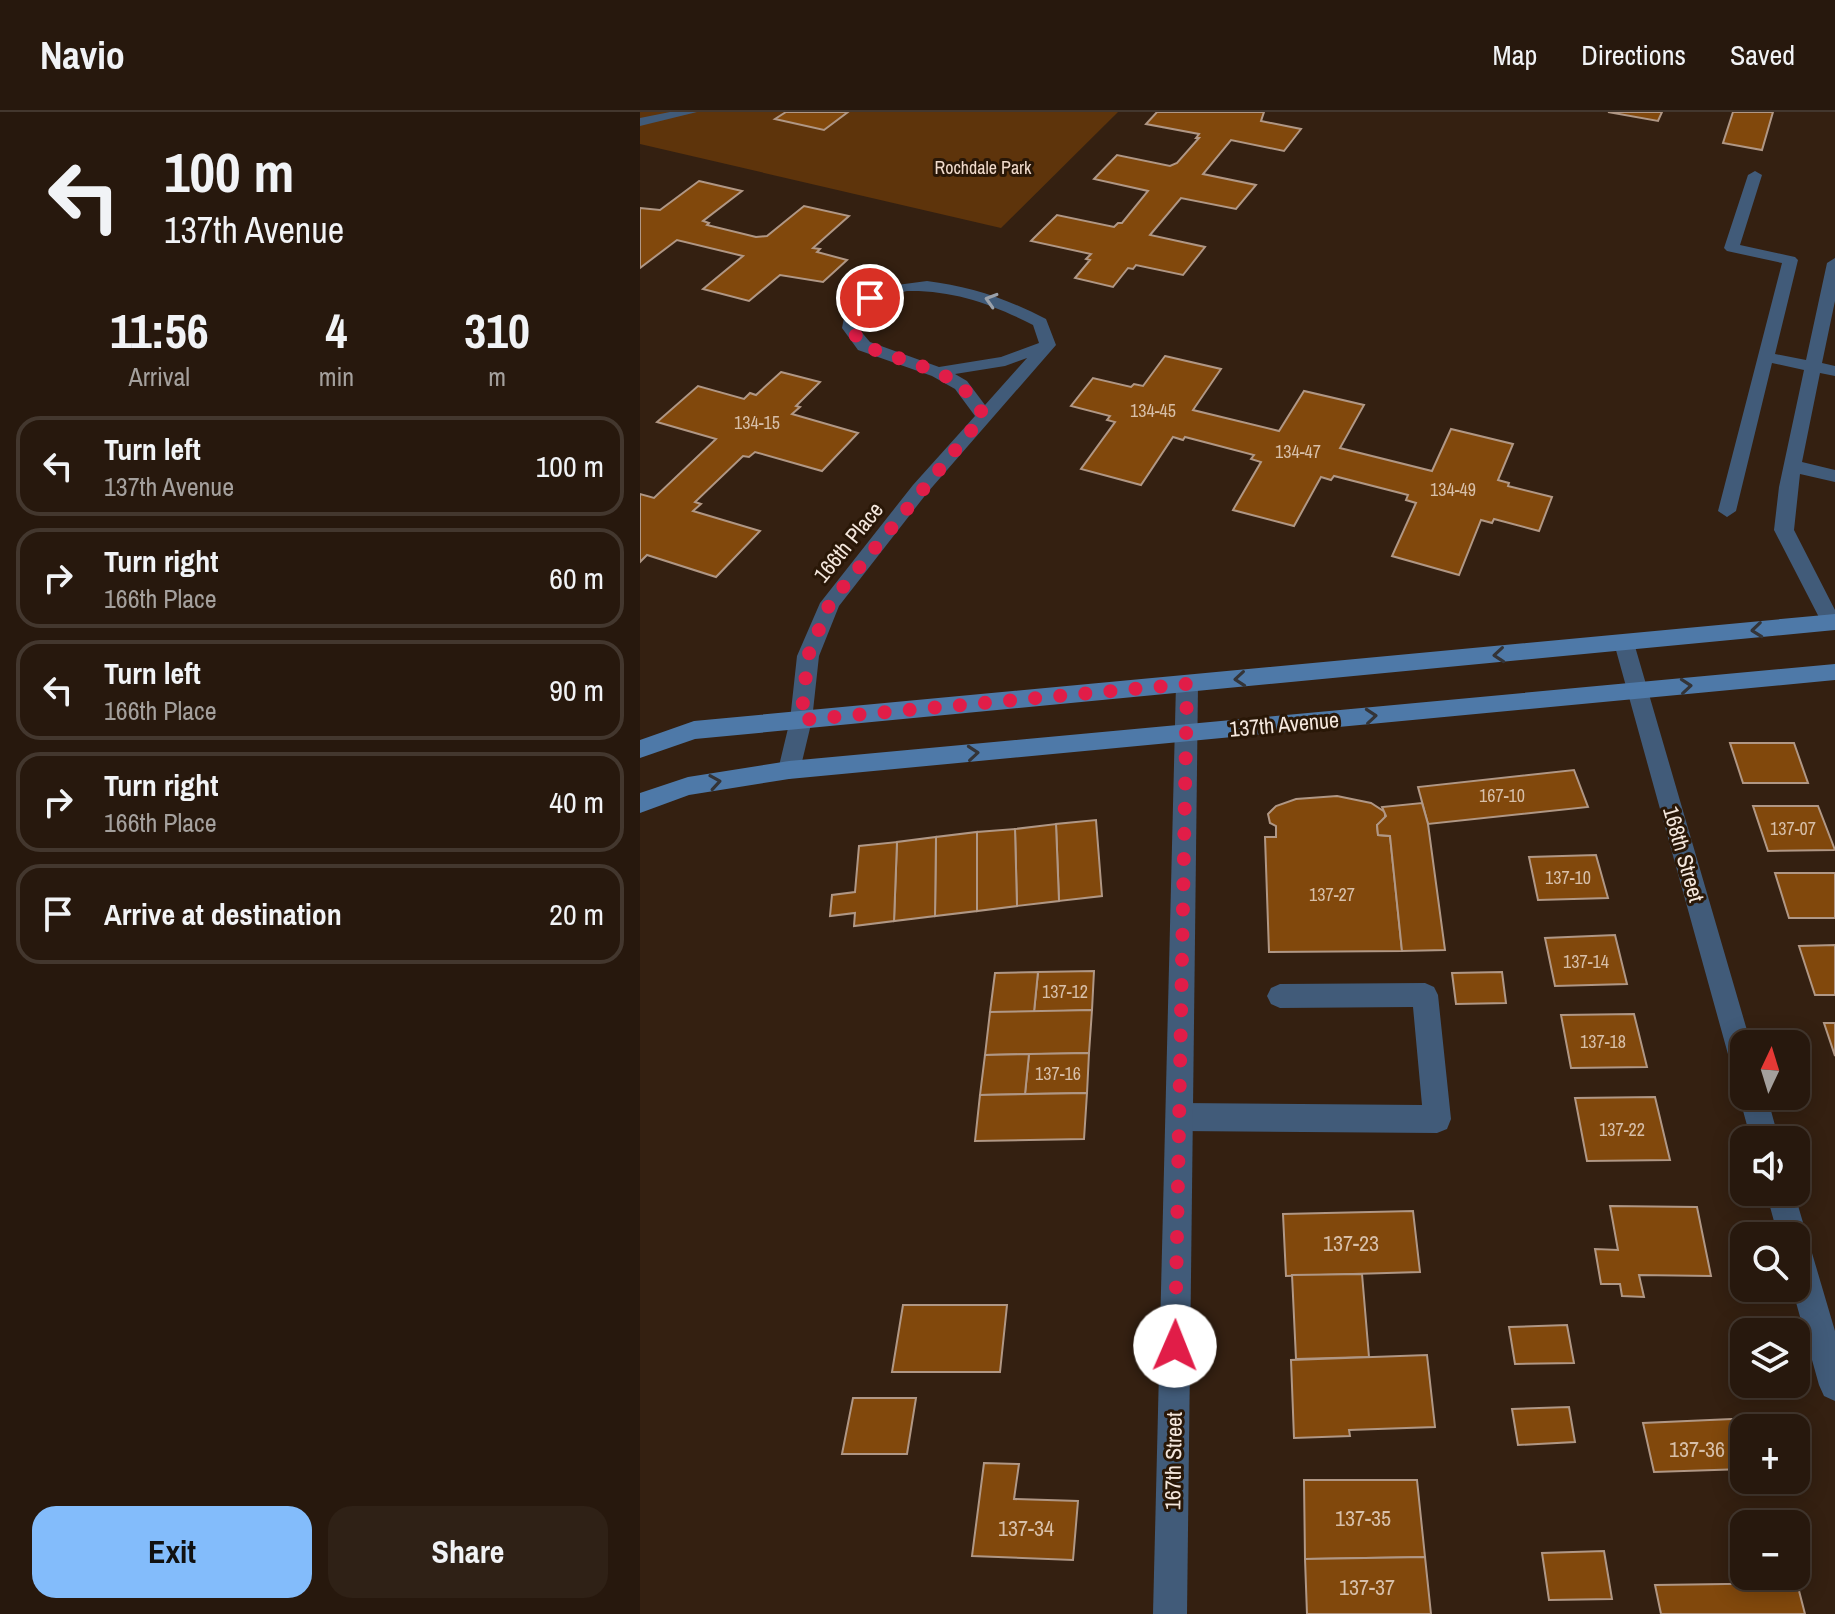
<!DOCTYPE html>
<meta charset="utf-8">
<style>
:root{--surface:#27180d;--page:#2f2116;--text:#f1f3f6;--muted:#a4a09d;--line:#43372e;--accent:#83bcfb}
body{margin:0;font-family:"Archivo Narrow",sans-serif;background:var(--page);color:var(--text);height:100vh;display:flex;flex-direction:column;font-size:30px;white-space:nowrap}
*{box-sizing:border-box;margin:0}
p{font-size:26px;color:var(--muted)}
.icon{flex:none;width:44px;height:44px;fill:none;stroke:currentColor;stroke-width:2;stroke-linecap:round;stroke-linejoin:round}
.map{position:relative;flex:1;overflow:hidden}
.side{display:flex;flex-direction:column;background:var(--surface);width:640px}
.side>*{flex:none}
.top-card{background:#27180d;color:var(--text);overflow:hidden}
.needle{width:52px;rotate:4deg}
.fabs{position:absolute;left:1090px;top:918px;display:grid;gap:16px}
.fabs a{display:grid;place-items:center;width:80px;height:80px;border-radius:16px;background:var(--surface);box-shadow:0 4px 20px #0003,0 0 0 2px var(--line);font-size:40px}
.pin{position:absolute;display:grid;place-items:center;width:68px;height:68px;color:#fff;margin:-34px;border:4px solid #fff;border-radius:50%;box-shadow:0 2px 8px #0007}
.me{position:absolute;width:88px;margin:-44px;rotate:1deg;stroke-linejoin:round;filter:drop-shadow(0 0 6px #0008)}
.turn{display:flex;align-items:center;gap:28px;height:168px;padding:0 32px;font-size:36px}
.turn .icon{width:104px;height:104px;stroke-width:2.5}
.turn b{display:block;font-size:56px;line-height:68px}
.eta{display:flex;justify-content:space-evenly;align-items:center;height:136px;text-align:center}
.eta b{font-size:48px;font-weight:700;line-height:56px}
.button{display:flex;gap:16px;margin-top:auto;padding:16px 32px}
.button a{flex:1;height:92px;border-radius:24px;background:var(--accent);color:#111;font-size:32px;font-weight:700;line-height:92px;text-align:center}
.button a+a{background:var(--page);color:var(--text)}
ul{padding:0;list-style:none}
li{display:flex;align-items:center;gap:24px;height:100px;margin:0 16px 12px;padding:0 16px;border:4px solid var(--line);border-radius:24px}
li div{flex:1}
li b{display:block;font-size:30px}
li em{font-style:normal}
header{display:flex;align-items:center;gap:48px;box-sizing:border-box;height:112px;padding:0 40px;background:var(--surface);border-bottom:2px solid var(--line)}
header strong{font-size:38px}
nav{display:flex;gap:44px;margin-inline-start:auto;font-size:28px}
main{display:flex;flex:1;min-height:0}
.map>svg:first-child{display:block}
</style>
<header>
<strong>Navio</strong>
<nav><a>Map</a><a>Directions</a><a>Saved</a></nav>
</header>
<main>
<section class="side">
<div class="top-card">
<div class="turn"><svg class="icon" aria-label="left" viewBox="0 0 24 24"><path d="M17 20v-9H6M10 6l-5 5 5 5"/></svg><div><b>100 m</b>137th Avenue</div></div>
</div>
<div class="eta">
<div><b>11:56</b><p>Arrival</p></div>
<div><b>4</b><p>min</p></div>
<div><b>310</b><p>m</p></div>
</div>
<ul>
<li><svg class="icon" aria-label="left" viewBox="0 0 24 24"><path d="M17 20v-9H6M10 6l-5 5 5 5"/></svg><div><b>Turn left</b><p>137th Avenue</p></div><em>100 m</em></li>
<li><svg class="icon" aria-label="right" viewBox="0 0 24 24"><path d="M7 20v-9h11M14 6l5 5-5 5"/></svg><div><b>Turn right</b><p>166th Place</p></div><em>60 m</em></li>
<li><svg class="icon" aria-label="left" viewBox="0 0 24 24"><path d="M17 20v-9H6M10 6l-5 5 5 5"/></svg><div><b>Turn left</b><p>166th Place</p></div><em>90 m</em></li>
<li><svg class="icon" aria-label="right" viewBox="0 0 24 24"><path d="M7 20v-9h11M14 6l5 5-5 5"/></svg><div><b>Turn right</b><p>166th Place</p></div><em>40 m</em></li>
<li><svg class="icon" aria-label="arrive" viewBox="0 0 24 24"><path d="M6 21V4h12l-3 4 3 4H6"/></svg><div><b>Arrive at destination</b></div><em>20 m</em></li>
</ul>
<div class="button"><a>Exit</a><a>Share</a></div>
</section>
<div class="map">
<svg width="1195" height="1502" viewBox="0 0 1195 1502">
<rect width="100%" height="100%" fill="#342011"/>
<path fill="#5e340b" d="M0,0H478L361,116L0,32Z"/>
<g fill="#81480c" stroke="#b09785" stroke-width="2">
<path d="M146,0H208L184,18L135,7Z"/>
<path d="M517,0H624L621,9L661,17L644,39L591,28L563,62L616,73L596,97L541,86L510,123L565,135L543,163L496,153L493,157L488,156L473,175L435,166L450,148L446,147L451,142L391,129L417,103L474,115L478,111H482L508,79L454,67L477,43L530,54L537,51L559,26H556L559,22L506,12Z"/>
<path d="M968,0H1022L1018,9Z"/>
<path d="M1093,0H1133L1122,38L1083,31Z"/>
<path d="M59,69L102,79L63,109L69,111L67,113L116,125L127,124L164,94L209,104L173,136L180,137L177,140L207,148L183,170L140,163L109,189L63,177L103,144L37,128L0,156V96L20,98Z"/>
<path d="M525,244L581,257L553,298L639,319L664,279L724,293L700,336L792,359L811,317L873,332L858,368L869,371L868,374L912,385L899,419L854,407L852,411L841,408L819,463L752,444L776,391L766,388L768,383L694,364L691,368L681,365L654,414L593,398L621,350L611,347L614,343L545,325L543,328L533,325L501,373L441,357L475,310L467,308L470,304L431,294L453,266L491,275L494,272L503,274Z"/>
<path d="M141,260L180,270L156,294L160,295L152,302L218,321L182,359L115,340L109,345L103,344L55,390L61,392L53,399L120,419L76,465L7,443L0,450V382L14,386L76,327L17,310L58,274L104,287L110,281L116,283Z"/>
<path d="M1090,631H1154L1168,671H1103Z"/>
<path d="M934,658L948,695L788,712L778,675Z"/>
<path d="M697,684L731,691L745,700V708L737,713L738,723L750,724L762,839L629,840L625,725H636V714L630,711L628,702L636,694L656,687Z"/>
<path d="M782,691L788,712L805,838L762,839L750,724L738,723L737,713L746,704L742,695Z"/>
<path d="M1113,694H1178L1195,738L1128,739Z"/>
<path d="M456,708L462,784L419,789L416,712Z"/>
<path d="M416,712L419,789L377,794L375,717Z"/>
<path d="M375,717L377,794L337,799V720Z"/>
<path d="M337,720V799L295,804L296,725Z"/>
<path d="M296,725L295,804L254,809L257,730Z"/>
<path d="M257,730L254,809L214,814L215,801L190,804L192,783L215,780L219,734Z"/>
<path d="M956,743L968,786L898,788L889,745Z"/>
<path d="M1135,761H1195V806H1149Z"/>
<path d="M975,823L987,872L915,874L905,826Z"/>
<path d="M1195,833V883H1175L1159,834Z"/>
<path d="M454,859L452,898L394,900L398,860Z"/>
<path d="M398,860L394,900H350L355,861Z"/>
<path d="M862,860L866,891L816,892L812,861Z"/>
<path d="M452,898L449,941L345,943L350,900Z"/>
<path d="M994,902L1007,955L931,956L921,903Z"/>
<path d="M1184,911H1195V944Z"/>
<path d="M449,941L447,981L385,982L389,942Z"/>
<path d="M389,942L385,982L340,983L345,943Z"/>
<path d="M447,981L444,1027L335,1029L340,983Z"/>
<path d="M1015,985L1030,1048L947,1049L935,986Z"/>
<path d="M970,1094L1057,1095L1071,1164L999,1163L1004,1185L982,1184L980,1172H961L955,1137L978,1138Z"/>
<path d="M773,1099L780,1160L646,1164L643,1102Z"/>
<path d="M722,1162L729,1245L656,1247L652,1163Z"/>
<path d="M263,1193H367L360,1260H252Z"/>
<path d="M927,1213L934,1251L875,1252L869,1215Z"/>
<path d="M787,1243L795,1315L709,1318L710,1324L654,1326L651,1248Z"/>
<path d="M213,1286H276L267,1342H202Z"/>
<path d="M929,1295L935,1330L878,1333L872,1297Z"/>
<path d="M1114,1306L1116,1316H1104V1357L1014,1360L1003,1311Z"/>
<path d="M344,1351L379,1352L374,1387L438,1389L433,1448L332,1444Z"/>
<path d="M664,1368H777L785,1445L665,1447Z"/>
<path d="M964,1439L972,1487L909,1488L902,1441Z"/>
<path d="M785,1445L791,1502H667L665,1447Z"/>
<path d="M1157,1471L1165,1502H1021L1015,1473Z"/>
</g>
<g fill="none" stroke-linecap="round" stroke-linejoin="round">
<g fill="#415b79" fill-rule="evenodd">
<path d="M30,0H57L0,14V6Z"/>
<path d="M1115,59L1122,63L1100,133L1155,145L1158,148L1135,242L1166,248L1187,151L1195,146V189L1182,251L1195,254V264L1180,261L1162,350L1195,358V370L1160,362L1154,418L1195,498V516L1184,515L1134,418L1139,375L1164,258L1132,251L1096,399L1087,405L1078,399L1142,151L1087,139L1084,136L1108,63Z"/>
<path d="M785,871L794,875L798,883L811,1007L807,1017L797,1021L540,1019L530,1015L526,1005L530,995L540,991L782,993L773,895L640,896L631,892L627,884L631,876L640,872Z"/>
</g>
<g fill="#415b79" fill-rule="evenodd">
<path d="M287,169C329,174 368,187 406,207L416,233L287,381L199,494L179,544L172,608L160,658L157,664L149,667L141,664L138,658L150,608L157,544L180,491L273,373L335,304L315,277L292,264L218,238L202,216L207,191L242,175ZM267,179C313,178 352,192 393,213L399,231L361,245L299,255L230,230L218,216L221,196L249,183ZM387,246L345,293L327,269L315,262L365,254Z"/>
<path d="M984,523L991,526L994,531L1111,932H1104V966L1094,962L1091,953L974,531L977,526Z"/>
<path d="M547,564L555,566L558,572L547,1502H513L536,572L539,566Z"/>
<path d="M1104,974V984H1127L1139,1028H1111L1099,984Z"/>
<path d="M1126,1080H1154L1195,1219V1289L1184,1284L1179,1273L1152,1176H1156V1124H1138Z"/>
</g>
<g fill="#4e79a8" fill-rule="evenodd">
<path d="M1195,502V518L55,627L0,646V628L54,609Z"/>
<path d="M1195,552V568L149,667L49,683L0,701V681L48,665L149,649Z"/>
</g>
</g>
<defs><path id="oneway-chevron" d="M-2-3.5L2.5 0L-2 3.5" fill="none" stroke-width="1.6" stroke-linecap="round" stroke-linejoin="round" transform="scale(2)"/></defs>
<use stroke="#9aa1ab" href="#oneway-chevron" transform="translate(351 188) rotate(-163)"/>
<g stroke="#343437">
<use href="#oneway-chevron" transform="translate(1117 518) rotate(174)"/>
<use href="#oneway-chevron" transform="translate(859 543) rotate(175)"/>
<use href="#oneway-chevron" transform="translate(600 567) rotate(175)"/>
<use href="#oneway-chevron" transform="translate(1046 574) rotate(-5)"/>
<use href="#oneway-chevron" transform="translate(731 604) rotate(-5)"/>
<use href="#oneway-chevron" transform="translate(333 641) rotate(-5)"/>
<use href="#oneway-chevron" transform="translate(75 670) rotate(-9)"/>
</g>
<g fill="none" stroke-linecap="round" stroke-linejoin="round">
<path stroke="#e11d48" stroke-width="14" stroke-dasharray="0 25.2" d="M230,186L213,194L210,216L224,234L298,260L321,273L344,303L190,491L168,544L161,608L547,572L535,1234"/>
</g>
<g text-anchor="middle" dominant-baseline="central" stroke-width="6" stroke-linejoin="round" paint-order="stroke">
<g font-size="18" fill="#f1dbcc" stroke="#291707">
<text x="343" y="55">Rochdale Park</text>
</g>
<g font-size="18" fill="#d7bfa9">
<text x="513" y="298">134-45</text>
<text x="117" y="310">134-15</text>
<text x="658" y="339">134-47</text>
<text x="813" y="377">134-49</text>
<text x="862" y="683">167-10</text>
<text x="1153" y="716">137-07</text>
<text x="928" y="765">137-10</text>
<text x="692" y="782">137-27</text>
<text x="946" y="849">137-14</text>
<text x="425" y="879">137-12</text>
<text x="963" y="929">137-18</text>
<text x="418" y="961">137-16</text>
<text x="982" y="1017">137-22</text>
</g>
<g font-size="22" fill="#f4e7dd" stroke="#291707">
<text transform="translate(208 430) rotate(-51)">166th Place</text>
<text transform="translate(644 612) rotate(-5)">137th Avenue</text>
<text transform="translate(1044 742) rotate(74)">168th Street</text>
<text transform="translate(533 1349) rotate(-89)">167th Street</text>
</g>
<g font-size="22" fill="#d7bfa9">
<text x="711" y="1131">137-23</text>
<text x="1057" y="1337">137-36</text>
<text x="723" y="1406">137-35</text>
<text x="386" y="1416">137-34</text>
<text x="727" y="1475">137-37</text>
</g>
</g>
</svg>
<div class="fabs">
<a><svg class="needle" viewBox="-14 -14 28 28"><path d="M0-13l5 13h-10z" fill="#e53935"/><path d="M0 13l5-13h-10z" fill="#a4a09d"/></svg></a>
<a><svg class="icon" aria-label="sound" viewBox="0 0 24 24"><path d="M4 9h4l5-4v14l-5-4H4zM17 9q2 3 0 6"/></svg></a>
<a><svg class="icon" aria-label="search" viewBox="0 0 24 24"><circle cx="10" cy="10" r="6"/><path d="M15 15l6 6"/></svg></a>
<a><svg class="icon" aria-label="layers" viewBox="0 0 24 24"><path d="M12 4l9 5-9 5-9-5zM3 14l9 5 9-5"/></svg></a>
<a>+</a>
<a>−</a>
</div>
<div class="pin" style="left:230px;top:186px;background:#d93025"><svg class="icon" aria-label="arrive" viewBox="0 0 24 24"><path d="M6 21V4h12l-3 4 3 4H6"/></svg></div>
<svg class="me" style="left:535px;top:1234px" viewBox="-20 -20 40 40"><circle r="19" fill="#fff"/><path d="M0-13L10 11 0 6-10 11z" fill="#e11d48"/></svg>
</div>
</main>
